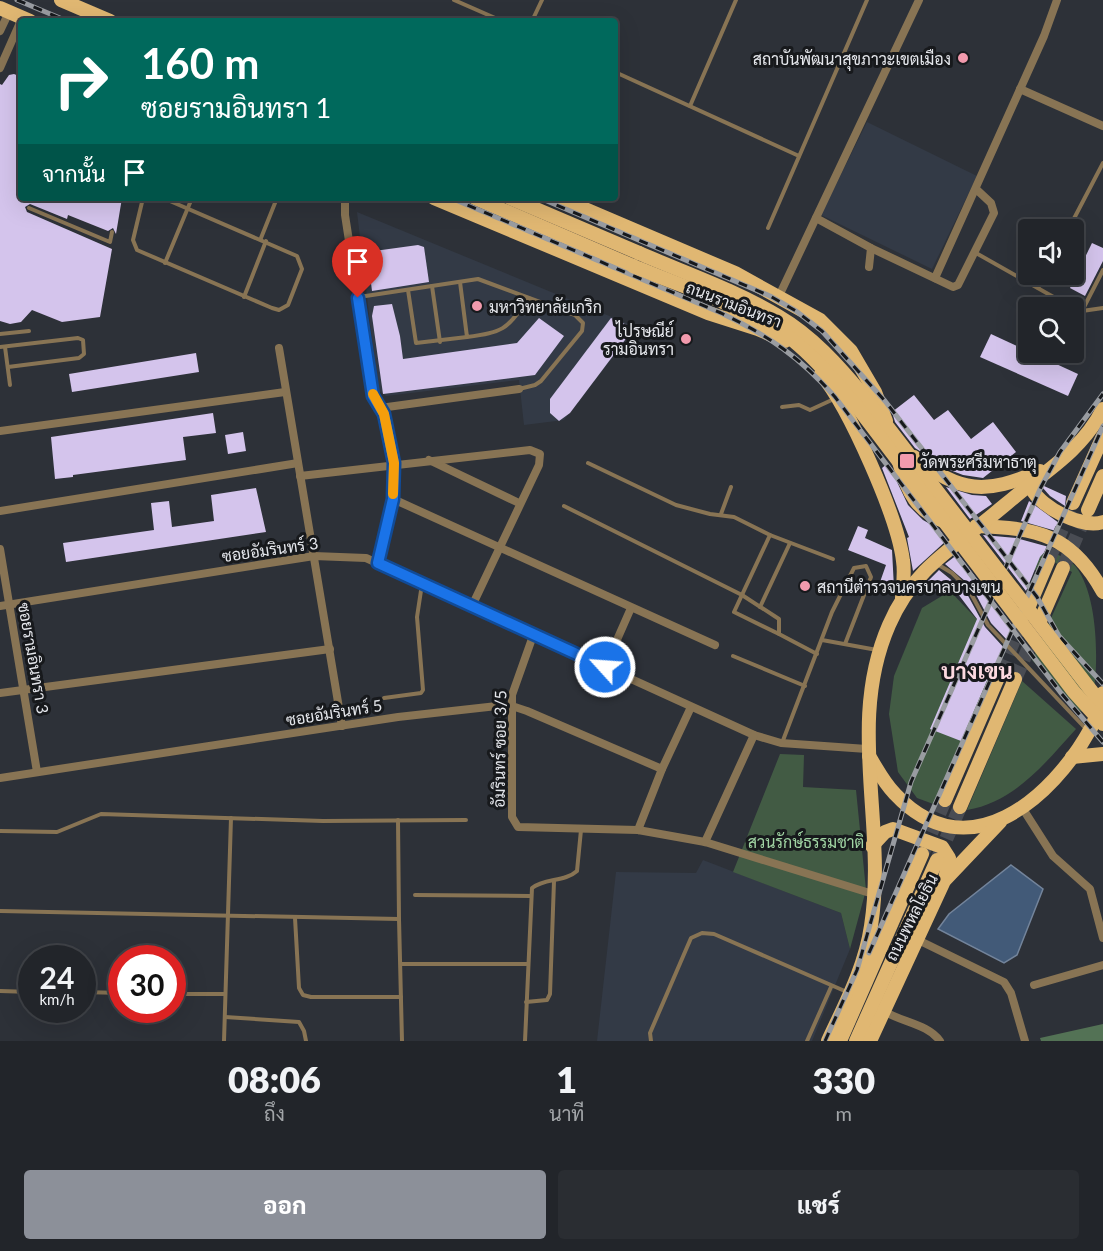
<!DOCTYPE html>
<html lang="th">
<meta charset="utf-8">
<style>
:root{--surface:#22252a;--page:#2a2d32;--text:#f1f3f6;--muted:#a2a5a8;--line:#3f4247;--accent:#8c9099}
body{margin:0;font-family:Lato,Sarabun,sans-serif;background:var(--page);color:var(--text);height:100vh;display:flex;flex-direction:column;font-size:22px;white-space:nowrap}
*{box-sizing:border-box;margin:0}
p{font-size:20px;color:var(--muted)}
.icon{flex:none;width:33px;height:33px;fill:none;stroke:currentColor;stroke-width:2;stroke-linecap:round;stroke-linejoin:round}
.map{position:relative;height:1041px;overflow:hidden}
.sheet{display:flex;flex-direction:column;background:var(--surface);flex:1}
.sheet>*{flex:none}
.hud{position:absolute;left:18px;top:18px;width:600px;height:183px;border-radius:6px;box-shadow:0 6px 24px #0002,0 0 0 2px var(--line);background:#00695c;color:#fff;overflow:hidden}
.fabs{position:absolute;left:1018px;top:219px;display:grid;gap:12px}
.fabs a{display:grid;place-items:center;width:66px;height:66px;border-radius:6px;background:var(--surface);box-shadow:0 6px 24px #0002,0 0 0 2px var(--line);font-size:30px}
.speed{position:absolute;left:18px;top:945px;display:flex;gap:12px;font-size:30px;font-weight:700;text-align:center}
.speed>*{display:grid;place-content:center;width:78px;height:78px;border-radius:50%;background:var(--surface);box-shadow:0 6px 24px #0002,0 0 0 2px var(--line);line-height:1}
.speed small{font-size:15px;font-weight:400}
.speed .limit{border:9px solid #d22;background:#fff;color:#111}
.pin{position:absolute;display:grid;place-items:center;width:51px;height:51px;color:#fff;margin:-62px -26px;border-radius:50% 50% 50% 0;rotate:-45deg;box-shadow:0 0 6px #0007}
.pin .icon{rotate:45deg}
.me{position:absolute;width:66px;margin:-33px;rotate:296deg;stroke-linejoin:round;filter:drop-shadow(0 0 4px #0008)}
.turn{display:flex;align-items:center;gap:21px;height:126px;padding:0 24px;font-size:27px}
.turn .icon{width:78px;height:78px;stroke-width:2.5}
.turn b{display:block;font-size:42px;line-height:51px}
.then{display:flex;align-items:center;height:57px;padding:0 24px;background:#0003;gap:12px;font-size:22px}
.eta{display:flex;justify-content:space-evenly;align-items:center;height:102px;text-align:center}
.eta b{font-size:36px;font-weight:800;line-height:42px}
.cta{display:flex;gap:12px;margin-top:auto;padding:12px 24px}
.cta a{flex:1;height:69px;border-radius:6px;background:var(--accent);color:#fff;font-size:24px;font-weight:800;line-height:69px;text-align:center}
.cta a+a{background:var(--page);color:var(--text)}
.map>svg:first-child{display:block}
</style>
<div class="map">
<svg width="1103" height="1041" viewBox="0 0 1103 1041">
<rect width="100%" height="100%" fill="#2d3138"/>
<g fill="#333a46">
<path d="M867,122L977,176L932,269L821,215Z"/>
<path d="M357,212L636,327L564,420L524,425L519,380L386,396L378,390Z"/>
<path d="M703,860L841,913L850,949L812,1041H597L616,872L696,873Z"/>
</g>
<g fill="#425b44">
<path d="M1021,543C1037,549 1065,553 1076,567C1096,593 1098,649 1095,681C1094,691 1089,702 1086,712L1079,711L1032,660L1072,572L1047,558L1038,571L1009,558Z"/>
<path d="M950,591L1006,650L936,805L917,798L898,772L889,714L894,676L922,608Z"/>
<path d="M1022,681L1076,729C1045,763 1015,802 967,810Z"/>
<path d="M780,754L804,755L803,787L856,790L866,890L850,949L841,913L733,872Z"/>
</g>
<path fill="#537255" d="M1103,1024V1041H1041L1040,1038Z"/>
<path fill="#425a78" stroke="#73849b" stroke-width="1.5" d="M1011,865L1043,889L1017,955L1004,963L938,929L949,914Z"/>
<g fill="#d4c4ec">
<path d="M14,74L21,77V198H122L116,234L113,228L108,231L68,215L67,219L30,204L25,207L27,212L112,249L100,317L62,322L32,310L21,322L10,324L0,321V84L2,85L9,75Z"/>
<path d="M1092,243L1103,248V261L1085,296L1070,288Z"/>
<path d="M418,245L424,247L429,282L372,291L367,252Z"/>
<path d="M392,304L400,336L403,359L517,343L539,318L564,336L535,375L383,394L372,316L374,306Z"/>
<path d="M611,318L634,328L570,413L559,421L550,413V399Z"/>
<path d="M991,334L1078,374L1068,396L980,357Z"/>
<path d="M196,353L199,372L72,392L69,374Z"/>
<path d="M914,395L934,420L948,410L971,439L993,422L1016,452L983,478L963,475L950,470L915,448L895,422L892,412Z"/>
<path d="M213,413L216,433L183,437L186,460L73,475V477L55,479L51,437Z"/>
<path d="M243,432L246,451L228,454L225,435Z"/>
<path d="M888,463L908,505L923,520L939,529L947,540L913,571L907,538L909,537L882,468Z"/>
<path d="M1044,486L1066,496L1065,506L1050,496L1042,487Z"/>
<path d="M946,487L972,495L986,496L992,504L970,519Z"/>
<path d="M256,488L266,532L66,562L63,543L154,530L151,503L169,501L172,527L214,521L211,495Z"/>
<path d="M1029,501L1059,523L1056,531L1021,521Z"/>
<path d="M858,526L868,530L865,538L892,550L894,588L880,582L886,565L848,550Z"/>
<path d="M983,535L1016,538L1049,547L1040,557L1026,591Z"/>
<path d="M958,554L1014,628L1008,641L991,623L972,587L945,564Z"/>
<path d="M939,570L966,592L985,627L1005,649L998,664L992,669L961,741L930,729L977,619L952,586L939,596L928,581Z"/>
</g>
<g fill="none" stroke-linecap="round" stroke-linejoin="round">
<g stroke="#494c53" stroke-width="14" stroke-dasharray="14 7" stroke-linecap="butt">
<path d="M1048,561L1071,508"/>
<path d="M1063,568L1087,512"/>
<path d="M1000,673L1025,614"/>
<path d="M1015,679L1037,629"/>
<path d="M923,852L945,800"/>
<path d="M938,858L960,807"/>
</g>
<g stroke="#887454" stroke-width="4">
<path d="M454,0L502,21"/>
<path d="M532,21L542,0"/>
<path d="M615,72L799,156"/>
<path d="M690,106L736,0"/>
<path d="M143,198L133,240L137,250L272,308L279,310L288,305L302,269L297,256L163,198"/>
<path d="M29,208L110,242L112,232"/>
<path d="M768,228L867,0"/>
<path d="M1068,230L1103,163"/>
<path d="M261,238L277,198"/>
<path d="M976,253L1073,308"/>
<path d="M165,263L192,198"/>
<path d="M460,282L467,337C506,332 506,329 529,298"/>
<path d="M432,286L440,342"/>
<path d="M1038,288L1045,274"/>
<path d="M408,290L416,343L467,337"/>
<path d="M244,297L266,241"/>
<path d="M359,297L478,279L575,315L583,323L582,331L541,381L535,385L519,389"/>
<path d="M1074,308L1082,311L1103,308"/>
<path d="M1082,311L1103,270"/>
<path d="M0,334L29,331"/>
<path d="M0,347L78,338L83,340L84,354L79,358L8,367"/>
<path d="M5,347L10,385"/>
<path d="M782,407L799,405L810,410L834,399"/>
<path d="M588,463L676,505L710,514L734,517L770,535L734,612L779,634"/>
<path d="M564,506L742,595L779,619V634L817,654"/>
<path d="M721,514L731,487"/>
<path d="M770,535L833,559"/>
<path d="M937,564L952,573L969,590L988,625L1086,729"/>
<path d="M760,607L790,543"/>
<path d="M822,640L877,650"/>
<path d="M733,656L805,686"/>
<path d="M384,698L421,693L423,690L417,617L422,584"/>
<path d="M782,743L832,612L854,568L866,566L871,577L845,644"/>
<path d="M398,820L399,919"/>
<path d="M0,831L57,832L101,814L323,821L466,820"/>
<path d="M415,895L530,896"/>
<path d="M0,911L399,919L402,1041"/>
<path d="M295,918L299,988L303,995L311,997H401"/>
<path d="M401,964H528"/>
<path d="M0,991L32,992"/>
<path d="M82,992L122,993"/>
<path d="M172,994H225"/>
<path d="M526,1002L547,1000L550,994L554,881"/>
<path d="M225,1017L299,1022L304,1031L306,1041"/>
<path d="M224,1041L231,818"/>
<path d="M525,1041L532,888C544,878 565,882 577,871L581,830"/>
<path d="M651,1041L650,1033L691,938L702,933L714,934L847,992"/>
<path d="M807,1041L831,987"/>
</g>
<g stroke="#887454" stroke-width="8">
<path d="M0,31L9,12"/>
<path d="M0,68L22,18"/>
<path d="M1020,89L1103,126"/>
<path d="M345,198V215L373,396C376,404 382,409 384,416C402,466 389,514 378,563"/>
<path d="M816,218L871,248L869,267"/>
<path d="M871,248L953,287L958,285L994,213L991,203L976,189"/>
<path d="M935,278L1044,36L1057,0"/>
<path d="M779,296L919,0"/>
<path d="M279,348L342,726"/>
<path d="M380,408L519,389"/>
<path d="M0,431L285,392"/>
<path d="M429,460L519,503"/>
<path d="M300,476L530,450L540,454L539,465L472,606"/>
<path d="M393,499L715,645"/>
<path d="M0,511L298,463"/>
<path d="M0,549L37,772"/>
<path d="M0,606L314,556L366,558L754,735L781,743L867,749"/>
<path d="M534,633L512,695V817L518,827L638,830L705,842L873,894"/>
<path d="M605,667L631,608"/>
<path d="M0,693L330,649"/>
<path d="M0,778L398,717L497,706H512L527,711L662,769"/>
<path d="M1023,809L1053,856L1090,889L1103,938"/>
<path d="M638,830L662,769L691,707"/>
<path d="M705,842L754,735"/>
<path d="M916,939L1004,982L1011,993L1025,1041"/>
<path d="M1034,985L1103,965"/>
<path d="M884,1011C901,1022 928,1024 940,1041"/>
</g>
<g stroke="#e0b772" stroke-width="14">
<path d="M61,0L110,21"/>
<path d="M0,8L30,21"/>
<path d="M434,198L708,313L758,329L785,341"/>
<path d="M475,198L633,266"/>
<path d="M510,198L639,253"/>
<path d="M559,198L735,273L820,320L851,351L875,392L886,421"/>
<path d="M821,374C849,407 898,518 903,561C905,573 903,585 902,598"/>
<path d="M914,457C961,493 985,495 1040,471"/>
<path d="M899,462C907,492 917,512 948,523"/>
<path d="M1034,482L1032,489C1041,508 1083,529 1103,522"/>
<path d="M1073,503L1103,436"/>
<path d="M1088,510L1103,476"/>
<path d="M976,526C1038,528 1072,535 1103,592"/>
<path d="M1026,613L1048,561"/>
<path d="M1040,621L1063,568"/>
<path d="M869,756C877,769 884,783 895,794C968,872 1052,799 1091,728C1097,717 1099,704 1103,693"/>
<path d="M1072,757L1103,754"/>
<path d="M945,800L1000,673"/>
<path d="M960,807L1015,679"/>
<path d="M872,846L885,832L893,829L942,847L949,858L945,879"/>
<path d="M828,1041C845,1004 865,967 871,926C887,825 846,723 889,625C909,578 940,556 979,526C997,512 1014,497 1032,483C1060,462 1087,441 1103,409"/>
<path d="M840,1041L922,854"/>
<path d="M856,1041L937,860"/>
<path d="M870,1041L944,881L1000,822"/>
</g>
<g stroke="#999ca1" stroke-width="5">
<g id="rail">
<path d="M17,0L67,21"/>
<path d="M451,198L721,313C769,336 800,357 835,397L1061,693L1103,742"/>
<path d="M540,198L770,296L796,311L822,331L885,401L1037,597L1059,636L1103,684"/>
<path d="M869,953L1103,426"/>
<path d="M825,1041L857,970L911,782L1041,487L1060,452L1103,394"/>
</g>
</g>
<use href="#rail" stroke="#17191c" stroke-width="3" stroke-dasharray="9" stroke-linecap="butt"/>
<g stroke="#e0b772" stroke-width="14">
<path d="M639,253C685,273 735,290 778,316C812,336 838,365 863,395L1103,706"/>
<path d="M633,266C685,288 751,308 795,342C817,360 836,383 855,404L1074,692L1103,724"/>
</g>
</g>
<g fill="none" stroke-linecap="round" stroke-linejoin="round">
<g stroke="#114b97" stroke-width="15">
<path id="route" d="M358,298L373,396L384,414L394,463L393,499L378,563L605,667"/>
</g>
<use href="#route" stroke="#1a73e8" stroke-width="10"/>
<path stroke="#f59e0b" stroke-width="10" d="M373,394L384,414L394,463L393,494"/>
</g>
<g fill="#f29aad" stroke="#17191c" stroke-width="2">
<circle cx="963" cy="58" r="6"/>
<circle cx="477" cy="306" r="6"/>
<circle cx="686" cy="339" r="6"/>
<rect x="899" y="453" width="16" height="16" rx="3"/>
<circle cx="805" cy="586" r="6"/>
</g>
<g text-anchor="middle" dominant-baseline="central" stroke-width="6" stroke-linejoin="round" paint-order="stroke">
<g font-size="16" fill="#e5e7ec" stroke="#17191c" text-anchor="start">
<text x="951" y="58" text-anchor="end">สถาบันพัฒนาสุขภาวะเขตเมือง</text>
<text x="489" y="306">มหาวิทยาลัยเกริก</text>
<text x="674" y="330" text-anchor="end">ไปรษณีย์<tspan x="674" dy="18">รามอินทรา</tspan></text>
<text x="920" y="461">วัดพระศรีมหาธาตุ</text>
<text x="817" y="586">สถานีตำรวจนครบาลบางเขน</text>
</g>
<g font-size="16" fill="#e5e7ec" stroke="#17191c">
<text transform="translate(734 304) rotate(21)">ถนนรามอินทรา</text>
<text transform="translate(270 549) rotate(-8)">ซอยอัมรินทร์ 3</text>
<text transform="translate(34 658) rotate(80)">ซอยรามอินทรา 3</text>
<text transform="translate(334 712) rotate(-9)">ซอยอัมรินทร์ 5</text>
<text transform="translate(499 749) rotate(-89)">อัมรินทร์ ซอย 3/5</text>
<text transform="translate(911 917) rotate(-63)">ถนนพหลโยธิน</text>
</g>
<g font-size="16" fill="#a0d4a3" stroke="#17191c">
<text x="806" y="841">สวนรักษ์ธรรมชาติ</text>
</g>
<g font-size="22" font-weight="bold" fill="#fcd9e0" stroke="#17191c">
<text x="977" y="670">บางเขน</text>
</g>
</g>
</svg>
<div class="fabs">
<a><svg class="icon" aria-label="sound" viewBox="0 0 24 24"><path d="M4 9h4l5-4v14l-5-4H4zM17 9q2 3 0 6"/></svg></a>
<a><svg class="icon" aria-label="search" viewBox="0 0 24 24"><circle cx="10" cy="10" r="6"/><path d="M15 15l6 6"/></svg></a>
</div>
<div class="speed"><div>24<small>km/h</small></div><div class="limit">30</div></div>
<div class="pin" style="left:358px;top:298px;background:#d93025"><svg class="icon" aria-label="arrive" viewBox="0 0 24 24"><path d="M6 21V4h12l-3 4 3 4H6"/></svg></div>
<svg class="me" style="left:605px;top:667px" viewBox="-20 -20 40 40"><circle r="17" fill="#1a73e8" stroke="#fff" stroke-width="3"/><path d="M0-11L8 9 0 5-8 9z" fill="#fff"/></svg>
<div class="hud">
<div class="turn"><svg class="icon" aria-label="right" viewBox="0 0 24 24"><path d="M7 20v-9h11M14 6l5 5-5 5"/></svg><div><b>160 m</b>ซอยรามอินทรา 1</div></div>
<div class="then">จากนั้น<svg class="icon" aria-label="arrive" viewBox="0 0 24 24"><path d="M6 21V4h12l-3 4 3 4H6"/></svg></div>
</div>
</div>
<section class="sheet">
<div class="eta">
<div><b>08:06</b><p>ถึง</p></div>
<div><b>1</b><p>นาที</p></div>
<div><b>330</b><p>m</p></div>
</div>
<div class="cta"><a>ออก</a><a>แชร์</a></div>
</section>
